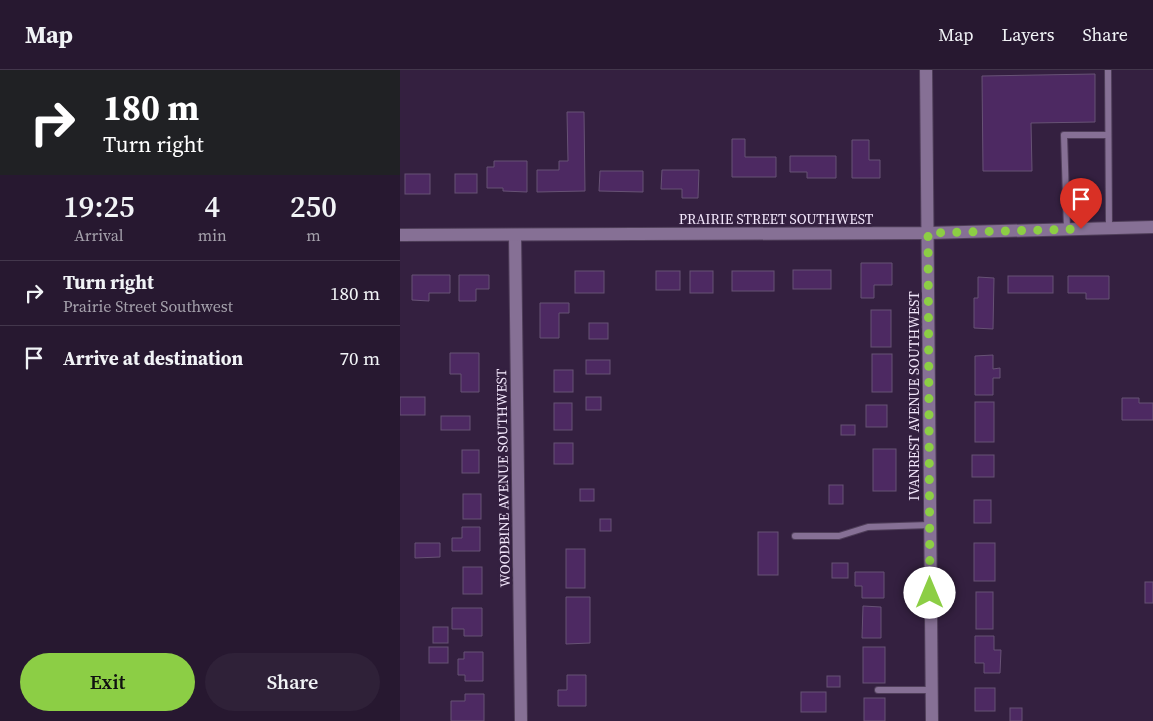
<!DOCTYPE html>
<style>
:root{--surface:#271830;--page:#2f2138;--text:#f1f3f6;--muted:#a4a0ab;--line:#43374c;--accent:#8cce45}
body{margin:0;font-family:"Source Serif 4",serif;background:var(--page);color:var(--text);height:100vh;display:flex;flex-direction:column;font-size:19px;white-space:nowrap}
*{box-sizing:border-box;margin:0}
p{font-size:16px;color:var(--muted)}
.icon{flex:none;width:28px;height:28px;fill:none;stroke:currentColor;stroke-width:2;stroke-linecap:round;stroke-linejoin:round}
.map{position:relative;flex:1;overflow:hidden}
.sheet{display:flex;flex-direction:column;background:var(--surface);width:400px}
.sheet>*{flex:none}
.top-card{background:#202124;color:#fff;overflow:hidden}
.pin{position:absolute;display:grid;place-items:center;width:42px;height:42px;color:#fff;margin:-51px -21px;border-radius:50% 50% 50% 0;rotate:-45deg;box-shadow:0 0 5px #0007}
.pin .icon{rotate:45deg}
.me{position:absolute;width:55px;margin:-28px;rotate:0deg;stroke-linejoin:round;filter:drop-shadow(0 0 4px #0008)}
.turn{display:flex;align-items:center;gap:18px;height:105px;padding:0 20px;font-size:22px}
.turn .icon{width:65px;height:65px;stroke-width:2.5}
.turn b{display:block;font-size:35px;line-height:42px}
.eta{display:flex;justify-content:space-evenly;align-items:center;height:85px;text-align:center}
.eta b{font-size:30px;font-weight:600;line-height:35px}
.primary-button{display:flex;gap:10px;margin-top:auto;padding:10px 20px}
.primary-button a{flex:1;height:58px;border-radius:30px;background:var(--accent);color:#111;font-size:20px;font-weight:600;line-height:58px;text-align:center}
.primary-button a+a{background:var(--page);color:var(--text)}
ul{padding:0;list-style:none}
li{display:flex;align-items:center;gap:15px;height:65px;padding:0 20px;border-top:1px solid var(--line)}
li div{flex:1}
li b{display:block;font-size:19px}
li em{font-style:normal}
header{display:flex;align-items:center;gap:30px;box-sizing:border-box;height:70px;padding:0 25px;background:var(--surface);border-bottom:1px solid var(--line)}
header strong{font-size:24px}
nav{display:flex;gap:28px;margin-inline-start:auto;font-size:18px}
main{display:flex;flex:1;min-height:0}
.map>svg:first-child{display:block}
</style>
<header>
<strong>Map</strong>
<nav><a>Map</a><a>Layers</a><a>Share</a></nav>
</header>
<main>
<section class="sheet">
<div class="top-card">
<div class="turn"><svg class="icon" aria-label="right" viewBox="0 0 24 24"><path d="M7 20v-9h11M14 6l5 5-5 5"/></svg><div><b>180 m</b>Turn right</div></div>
</div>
<div class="eta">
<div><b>19:25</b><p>Arrival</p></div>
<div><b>4</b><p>min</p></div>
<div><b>250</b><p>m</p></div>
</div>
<ul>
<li><svg class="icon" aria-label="right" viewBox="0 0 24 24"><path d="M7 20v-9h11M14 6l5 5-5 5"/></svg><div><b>Turn right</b><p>Prairie Street Southwest</p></div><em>180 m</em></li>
<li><svg class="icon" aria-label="arrive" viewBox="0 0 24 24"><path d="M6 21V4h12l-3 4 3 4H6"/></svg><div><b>Arrive at destination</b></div><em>70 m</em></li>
</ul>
<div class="primary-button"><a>Exit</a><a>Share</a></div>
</section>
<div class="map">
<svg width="753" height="651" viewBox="0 0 753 651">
<rect width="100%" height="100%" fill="#342040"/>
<g fill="#4d2962" stroke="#675275">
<path d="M695,4V52L631,53L632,101H583L582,6Z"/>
<path d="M167,42H184L185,121L137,122V100H159V91H168Z"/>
<path d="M332,69H345V87H376V107H332Z"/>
<path d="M452,70H469V90H480V108H452Z"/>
<path d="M390,86H436V108H407V102H390Z"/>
<path d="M94,91H127V122L103,121V118H87V97H94Z"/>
<path d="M262,100H299L298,128H282V119H261Z"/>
<path d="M200,101H243V122L199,121Z"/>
<rect x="5" y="104" width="25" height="20"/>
<rect x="55" y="104" width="22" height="19"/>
<path d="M461,193H492V215H474V228H461Z"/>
<rect x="393" y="200" width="38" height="19"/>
<rect x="175" y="201" width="29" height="22"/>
<rect x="256" y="201" width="24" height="19"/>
<rect x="290" y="201" width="23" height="22"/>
<rect x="332" y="201" width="42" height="20"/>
<path d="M12,205H50V223H29V231L12,230Z"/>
<path d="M59,205H89V219H76V231H59Z"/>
<rect x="608" y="206" width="45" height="17"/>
<path d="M668,206H709V229H686V223H668Z"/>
<path d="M578,207L594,208L593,259L574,258V228H578Z"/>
<path d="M140,233H169V243H159V268H140Z"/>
<rect x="471" y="240" width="20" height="37"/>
<rect x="189" y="253" width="19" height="16"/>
<path d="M50,283H79V322H61V304H50Z"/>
<rect x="472" y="284" width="20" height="38"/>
<path d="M593,285V299L600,298V308H593V325H575V286Z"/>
<rect x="186" y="290" width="24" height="14"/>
<rect x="154" y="300" width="19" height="22"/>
<rect x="0" y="327" width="25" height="18"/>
<rect x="186" y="327" width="15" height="13"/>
<path d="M722,328H739V333H753V350H722Z"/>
<rect x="575" y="332" width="19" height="40"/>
<rect x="154" y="333" width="18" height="27"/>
<rect x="466" y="335" width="21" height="22"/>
<rect x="41" y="346" width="29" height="14"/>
<rect x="441" y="355" width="14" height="10"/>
<rect x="154" y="373" width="19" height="21"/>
<rect x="473" y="379" width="23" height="42"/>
<rect x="62" y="380" width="17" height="23"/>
<rect x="572" y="385" width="22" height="22"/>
<rect x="429" y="415" width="14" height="19"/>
<rect x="180" y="419" width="14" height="12"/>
<rect x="63" y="424" width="18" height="25"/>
<rect x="574" y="430" width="17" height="23"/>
<rect x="200" y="449" width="11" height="12"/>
<path d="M62,457H80V481H52V468H62Z"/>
<rect x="358" y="462" width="20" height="43"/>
<path d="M15,473H40V487L15,488Z"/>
<rect x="574" y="473" width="21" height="38"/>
<rect x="166" y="479" width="19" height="39"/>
<rect x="432" y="493" width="16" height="15"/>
<rect x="63" y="497" width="19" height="27"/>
<path d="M455,502H484V528H462V516H455Z"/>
<rect x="745" y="512" width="8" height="21"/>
<rect x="576" y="522" width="17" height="37"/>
<path d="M166,527H190V573L166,574Z"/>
<path d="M463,536L481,537V568H462Z"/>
<path d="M52,538H82V566H64V559H52Z"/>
<rect x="33" y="557" width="15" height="16"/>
<path d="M575,566H594V580H601L600,603H584V593H575Z"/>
<rect x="29" y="577" width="19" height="16"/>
<rect x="463" y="577" width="22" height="36"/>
<path d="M64,582H83V611H65V605H58V589H64Z"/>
<path d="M167,605H186V636H158V620H167Z"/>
<rect x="427" y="606" width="13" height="11"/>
<rect x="575" y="618" width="20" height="23"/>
<rect x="401" y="622" width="25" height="20"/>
<path d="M65,624H84V651H51V631H65Z"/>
<rect x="464" y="628" width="21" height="23"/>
<rect x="610" y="638" width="12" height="13"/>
</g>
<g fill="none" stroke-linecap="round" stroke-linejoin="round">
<g stroke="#4f3e59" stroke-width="8">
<g id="service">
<path d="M708,0L709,157"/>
<path d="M667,159L664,65H708"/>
<path d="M395,466H439L468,457L530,455"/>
<path d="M478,620H531"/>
</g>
</g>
<g stroke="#4f3e59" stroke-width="14">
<path id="minor" d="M115,165L121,651"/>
</g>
<g stroke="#4f3e59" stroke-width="14">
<g id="tertiary">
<path d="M526,0L532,651"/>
<path d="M0,165L528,163L753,157"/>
</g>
</g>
<use href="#service" stroke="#867095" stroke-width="6"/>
<use href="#minor" stroke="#867095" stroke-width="12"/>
<use href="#tertiary" stroke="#867095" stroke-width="12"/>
</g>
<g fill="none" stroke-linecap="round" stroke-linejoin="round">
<path stroke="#8cce45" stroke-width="9" stroke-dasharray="0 16.2" d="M530,523L528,163L681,159"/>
</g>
<g text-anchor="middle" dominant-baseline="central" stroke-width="5" stroke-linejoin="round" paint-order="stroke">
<g font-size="14" fill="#f3e7fc" stroke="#342040">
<text x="376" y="149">PRAIRIE STREET SOUTHWEST</text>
<text transform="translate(514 326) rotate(-90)">IVANREST AVENUE SOUTHWEST</text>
<text transform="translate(103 408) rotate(-91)">WOODBINE AVENUE SOUTHWEST</text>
</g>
</g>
</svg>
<div class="pin" style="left:681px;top:159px;background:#d93025"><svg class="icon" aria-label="arrive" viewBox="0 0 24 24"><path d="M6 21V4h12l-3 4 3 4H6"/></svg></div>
<svg class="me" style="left:530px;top:523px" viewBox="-20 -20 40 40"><circle r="19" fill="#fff"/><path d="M0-13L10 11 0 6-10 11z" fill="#8cce45"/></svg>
</div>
</main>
